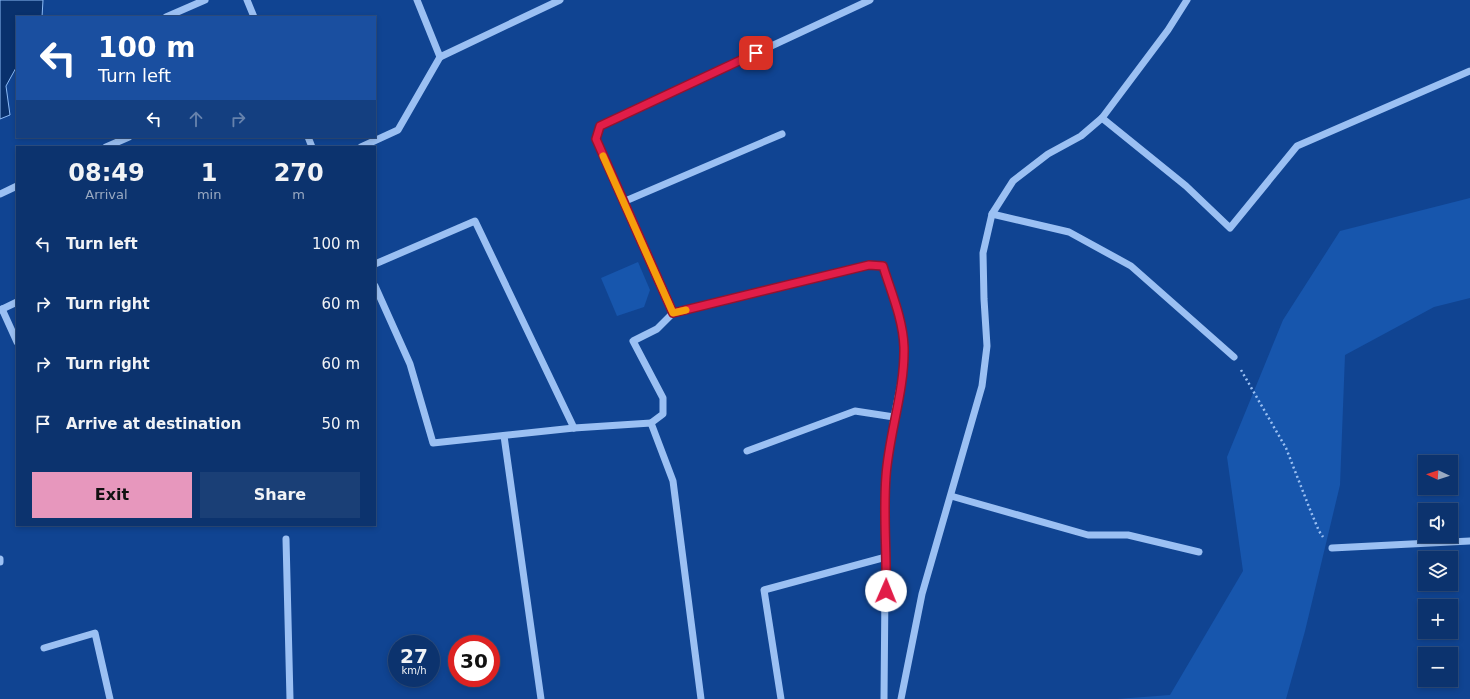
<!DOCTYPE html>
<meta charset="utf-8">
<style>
:root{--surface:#0c336e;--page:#1a3f76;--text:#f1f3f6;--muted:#9aaac2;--line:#2c4e81;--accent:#e797bd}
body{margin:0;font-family:"DejaVu Sans",sans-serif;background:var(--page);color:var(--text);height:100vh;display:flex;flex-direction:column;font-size:15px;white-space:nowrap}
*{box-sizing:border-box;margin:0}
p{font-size:13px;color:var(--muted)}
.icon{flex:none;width:22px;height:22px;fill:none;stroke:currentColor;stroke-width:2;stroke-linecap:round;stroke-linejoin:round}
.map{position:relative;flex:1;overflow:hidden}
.details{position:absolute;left:16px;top:146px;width:360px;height:380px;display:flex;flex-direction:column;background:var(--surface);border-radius:0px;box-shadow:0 2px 6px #0003,0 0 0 1px var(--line)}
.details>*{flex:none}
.hud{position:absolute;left:16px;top:16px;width:360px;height:122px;border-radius:0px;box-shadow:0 2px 6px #0003,0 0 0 1px var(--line);background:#1a4fa0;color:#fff;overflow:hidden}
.needle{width:26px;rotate:274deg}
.tools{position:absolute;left:1418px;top:455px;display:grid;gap:8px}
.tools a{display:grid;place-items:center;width:40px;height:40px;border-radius:0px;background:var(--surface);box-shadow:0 2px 6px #0003,0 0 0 1px var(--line);font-size:20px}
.speed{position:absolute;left:388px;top:635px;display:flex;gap:8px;font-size:20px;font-weight:700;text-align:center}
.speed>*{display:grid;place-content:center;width:52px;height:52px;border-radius:50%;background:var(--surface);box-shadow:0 2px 6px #0003,0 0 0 1px var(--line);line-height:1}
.speed small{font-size:10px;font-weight:400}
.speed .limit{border:6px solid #d22;background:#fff;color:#111}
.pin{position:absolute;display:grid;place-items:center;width:34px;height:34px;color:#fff;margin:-17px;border-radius:8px;box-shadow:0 2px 6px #0006}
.me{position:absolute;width:44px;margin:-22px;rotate:1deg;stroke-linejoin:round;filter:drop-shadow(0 0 3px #0008)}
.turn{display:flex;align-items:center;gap:14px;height:84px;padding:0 16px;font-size:18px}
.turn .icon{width:52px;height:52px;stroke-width:2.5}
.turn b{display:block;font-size:28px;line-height:34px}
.lanes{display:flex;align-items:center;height:38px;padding:0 16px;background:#0003;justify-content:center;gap:20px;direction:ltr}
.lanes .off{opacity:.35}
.eta{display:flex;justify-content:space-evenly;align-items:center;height:68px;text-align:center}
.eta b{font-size:24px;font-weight:700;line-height:28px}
.button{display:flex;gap:8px;margin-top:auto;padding:8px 16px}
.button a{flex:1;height:46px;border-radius:0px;background:var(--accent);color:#111;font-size:16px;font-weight:700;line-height:46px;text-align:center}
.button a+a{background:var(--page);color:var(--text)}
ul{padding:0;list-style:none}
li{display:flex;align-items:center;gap:12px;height:60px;padding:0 16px}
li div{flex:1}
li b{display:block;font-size:15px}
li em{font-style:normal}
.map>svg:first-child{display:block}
</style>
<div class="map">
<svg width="1470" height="699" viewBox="0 0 1470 699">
<rect width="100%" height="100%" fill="#104492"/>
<g fill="#1756ad">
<path d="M1470,198V298L1434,307L1345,355L1340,485L1305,631L1286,699H1117L1170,695L1243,571L1227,457L1283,320L1340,231Z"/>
<path d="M638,262L650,290L644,307L617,316L601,278Z"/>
</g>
<path fill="#09316d" stroke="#8cbbf7" d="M0,0H43L42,17H17V66L6,86L10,115L0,119Z"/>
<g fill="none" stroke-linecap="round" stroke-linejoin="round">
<path stroke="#9bc0f3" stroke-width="2.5" stroke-dasharray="2 3" stroke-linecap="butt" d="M1241,370L1286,448L1311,512L1319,531L1323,537"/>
<g stroke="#9bc0f3" stroke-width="7">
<path d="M247,0L254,17"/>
<path d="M417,0L440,57"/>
<path d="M166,17L205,0"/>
<path d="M1102,118L1186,186L1230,228L1297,146L1470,71"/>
<path d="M308,137L312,147"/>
<path d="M106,147L129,137"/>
<path d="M361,147L398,130L440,57L560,0"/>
<path d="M0,194L17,186"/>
<path d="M623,202L782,134"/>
<path d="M992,214L1069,232L1131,266L1234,357"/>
<path d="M375,264L475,221L574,428"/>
<path d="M375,286L410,364L433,443L574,428L651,423L673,481L701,699"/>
<path d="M2,309L17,342"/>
<path d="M0,310L17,302"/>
<path d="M673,313L869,265H883L901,323L904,348L902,377L894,417L886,476L884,699"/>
<path d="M651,423L663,414V398L633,341L657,329L673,313L596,139L600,126L870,0"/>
<path d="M504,436L541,699"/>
<path d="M747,451L855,411L894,417"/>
<path d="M951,496L1088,535H1128L1199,552"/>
<path d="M286,539L290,699"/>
<path d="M1332,548L1470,541"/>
<path d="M0,559V562"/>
<path d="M44,648L95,633L110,699"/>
<path d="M781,699L764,590L886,557"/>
<path d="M901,699L922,594L982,386L987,346L984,299L983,253L992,214L1013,181L1048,154L1081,136L1102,118L1168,30L1187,0"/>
</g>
</g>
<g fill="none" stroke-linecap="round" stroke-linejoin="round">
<g stroke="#92132f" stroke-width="10">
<path id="route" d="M756,53L600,126L596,139L673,313L869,265L883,266C891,292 903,319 904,347C905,391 889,433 886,476C883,514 887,553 886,591"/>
</g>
<use href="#route" stroke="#e11d48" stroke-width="7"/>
<path stroke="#f59e0b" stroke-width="7" d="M603,156L673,313L686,310"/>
</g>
</svg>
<div class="tools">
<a><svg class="needle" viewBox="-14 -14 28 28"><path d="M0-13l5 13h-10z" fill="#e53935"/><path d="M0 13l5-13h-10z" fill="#9aaac2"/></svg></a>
<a><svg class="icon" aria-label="sound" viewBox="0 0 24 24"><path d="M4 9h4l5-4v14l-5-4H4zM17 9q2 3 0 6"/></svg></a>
<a><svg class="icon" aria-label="layers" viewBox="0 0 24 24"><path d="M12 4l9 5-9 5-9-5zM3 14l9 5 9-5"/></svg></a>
<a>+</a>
<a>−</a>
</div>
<div class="speed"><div>27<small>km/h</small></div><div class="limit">30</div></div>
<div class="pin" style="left:756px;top:53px;background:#d93025"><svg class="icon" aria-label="arrive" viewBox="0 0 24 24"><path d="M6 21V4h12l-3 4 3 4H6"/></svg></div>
<svg class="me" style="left:886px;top:591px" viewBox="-20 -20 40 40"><circle r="19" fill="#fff"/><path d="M0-13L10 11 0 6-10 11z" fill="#e11d48"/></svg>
<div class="hud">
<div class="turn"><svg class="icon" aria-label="left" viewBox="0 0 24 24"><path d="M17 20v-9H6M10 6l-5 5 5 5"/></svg><div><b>100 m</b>Turn left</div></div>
<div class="lanes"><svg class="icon" aria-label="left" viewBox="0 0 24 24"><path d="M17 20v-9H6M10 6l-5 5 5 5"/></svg><svg class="icon off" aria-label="ahead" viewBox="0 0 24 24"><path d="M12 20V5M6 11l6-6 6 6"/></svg><svg class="icon off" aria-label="right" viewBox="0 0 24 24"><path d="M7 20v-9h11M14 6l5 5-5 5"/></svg></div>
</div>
<section class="details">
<div class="eta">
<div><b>08:49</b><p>Arrival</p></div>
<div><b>1</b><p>min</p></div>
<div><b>270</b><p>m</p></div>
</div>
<ul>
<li><svg class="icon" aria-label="left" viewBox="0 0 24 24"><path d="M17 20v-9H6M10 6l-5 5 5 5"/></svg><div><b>Turn left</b></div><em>100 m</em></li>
<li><svg class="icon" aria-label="right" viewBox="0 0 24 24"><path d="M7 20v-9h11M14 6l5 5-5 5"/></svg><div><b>Turn right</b></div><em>60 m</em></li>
<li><svg class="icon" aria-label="right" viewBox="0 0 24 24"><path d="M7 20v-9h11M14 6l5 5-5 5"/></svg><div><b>Turn right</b></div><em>60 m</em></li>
<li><svg class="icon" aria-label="arrive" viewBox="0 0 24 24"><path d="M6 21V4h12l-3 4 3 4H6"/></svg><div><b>Arrive at destination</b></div><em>50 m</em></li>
</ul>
<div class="button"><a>Exit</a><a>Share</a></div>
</section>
</div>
